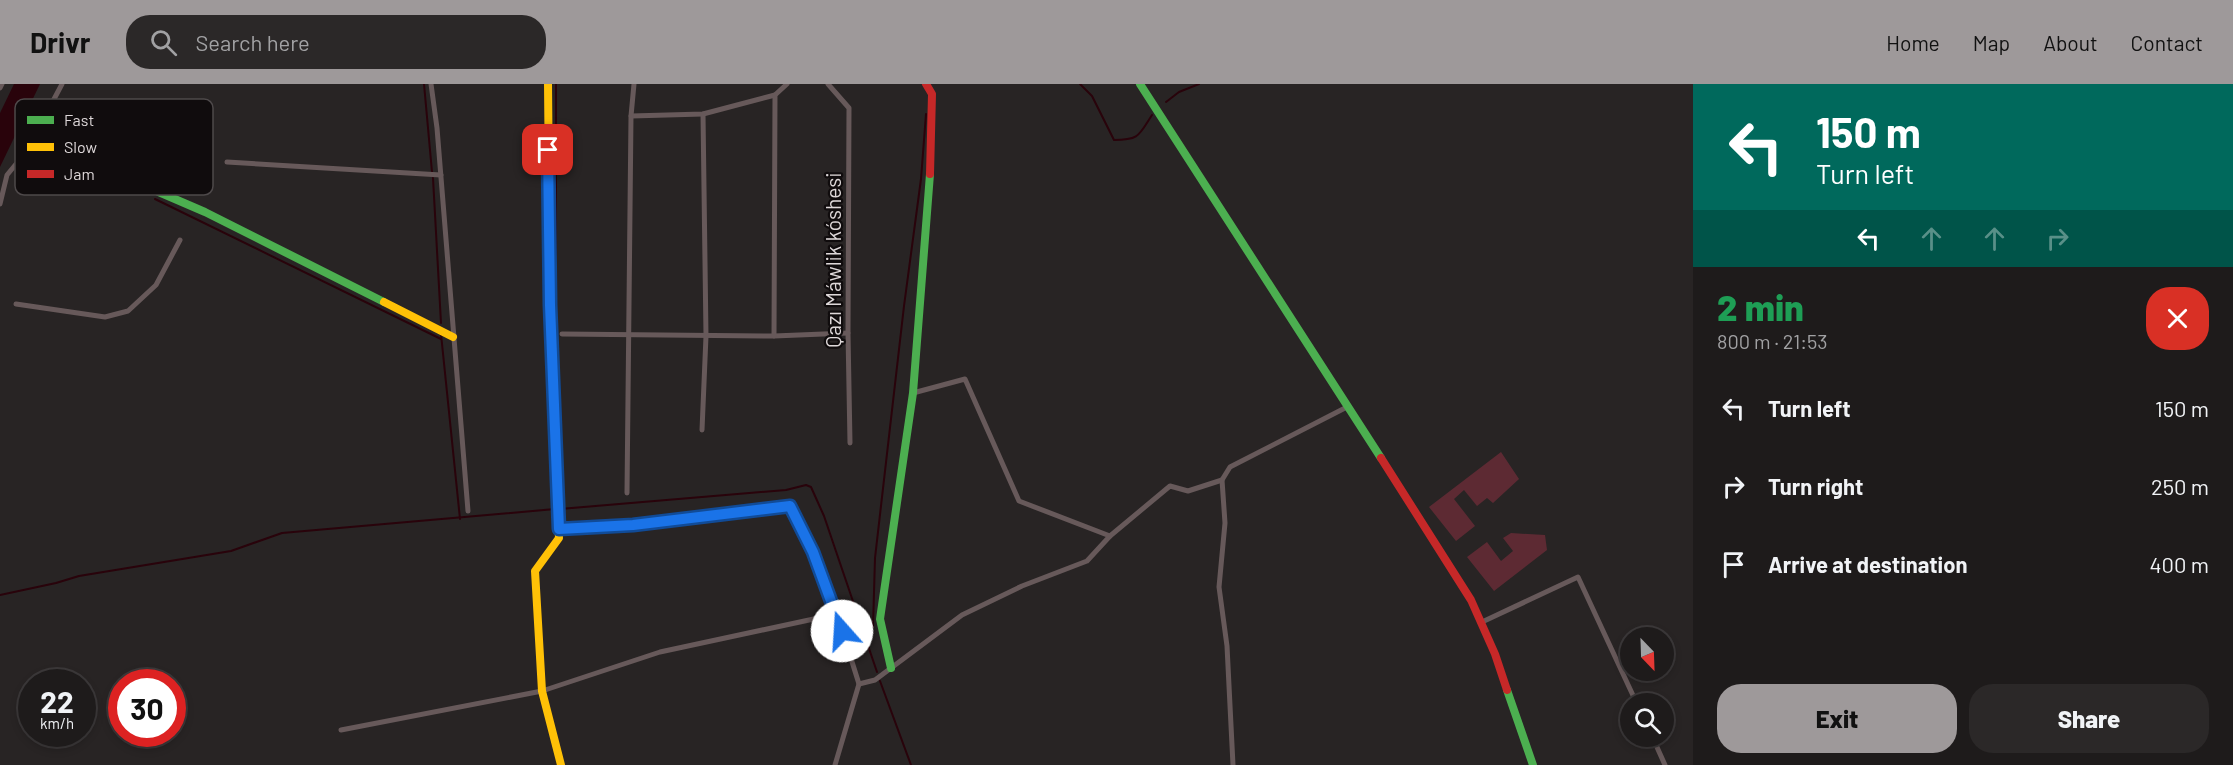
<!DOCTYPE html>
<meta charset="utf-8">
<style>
:root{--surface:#1e1b1b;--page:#2b2828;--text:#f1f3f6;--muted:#a1a1a3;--line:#3c393a;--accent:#9e999a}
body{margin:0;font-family:Barlow,sans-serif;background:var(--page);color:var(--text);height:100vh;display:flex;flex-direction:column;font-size:22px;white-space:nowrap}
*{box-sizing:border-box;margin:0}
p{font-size:20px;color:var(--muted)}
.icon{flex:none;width:33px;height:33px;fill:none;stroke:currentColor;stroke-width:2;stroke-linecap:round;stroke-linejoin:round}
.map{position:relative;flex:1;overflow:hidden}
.drawer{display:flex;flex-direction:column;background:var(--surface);width:540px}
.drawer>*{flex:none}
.guide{background:#00695c;color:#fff;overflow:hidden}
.needle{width:39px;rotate:157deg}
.buttons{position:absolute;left:1620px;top:543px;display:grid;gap:12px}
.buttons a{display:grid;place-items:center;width:54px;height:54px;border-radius:50%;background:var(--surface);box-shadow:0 3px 9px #0003,0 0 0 2px var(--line);font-size:30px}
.speed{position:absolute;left:18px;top:585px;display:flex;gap:12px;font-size:30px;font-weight:700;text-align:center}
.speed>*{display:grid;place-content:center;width:78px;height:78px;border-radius:50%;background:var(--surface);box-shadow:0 3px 9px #0003,0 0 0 2px var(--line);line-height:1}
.speed small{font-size:15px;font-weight:400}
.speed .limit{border:9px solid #d22;background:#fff;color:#111}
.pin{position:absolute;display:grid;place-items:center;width:51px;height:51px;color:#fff;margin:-26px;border-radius:12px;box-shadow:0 3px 9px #0006}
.me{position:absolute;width:66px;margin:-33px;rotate:341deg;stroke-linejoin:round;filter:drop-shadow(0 0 4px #0008)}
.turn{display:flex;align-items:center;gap:21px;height:126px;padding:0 24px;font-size:27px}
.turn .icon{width:78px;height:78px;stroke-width:2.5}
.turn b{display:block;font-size:42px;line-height:51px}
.lanes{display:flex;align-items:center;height:57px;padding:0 24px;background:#0003;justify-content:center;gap:30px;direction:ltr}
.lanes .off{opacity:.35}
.round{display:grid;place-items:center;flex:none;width:63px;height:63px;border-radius:24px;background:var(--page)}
.head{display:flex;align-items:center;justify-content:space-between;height:102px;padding:0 24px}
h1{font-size:36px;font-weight:800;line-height:45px;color:#1e9e55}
.action{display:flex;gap:12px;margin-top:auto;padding:12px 24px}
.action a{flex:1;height:69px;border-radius:24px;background:var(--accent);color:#111;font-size:24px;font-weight:800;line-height:69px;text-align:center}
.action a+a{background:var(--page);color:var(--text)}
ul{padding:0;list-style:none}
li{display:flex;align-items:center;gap:18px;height:78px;padding:0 24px}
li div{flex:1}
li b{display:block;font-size:22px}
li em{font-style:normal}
header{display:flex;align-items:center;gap:36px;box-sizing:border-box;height:84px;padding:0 30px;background:var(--accent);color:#111}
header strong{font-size:28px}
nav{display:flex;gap:33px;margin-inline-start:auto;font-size:21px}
.search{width:420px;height:54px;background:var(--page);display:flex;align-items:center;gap:15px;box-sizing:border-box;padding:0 21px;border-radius:24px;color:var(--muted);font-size:22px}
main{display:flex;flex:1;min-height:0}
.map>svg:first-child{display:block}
</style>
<header>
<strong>Drivr</strong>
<div class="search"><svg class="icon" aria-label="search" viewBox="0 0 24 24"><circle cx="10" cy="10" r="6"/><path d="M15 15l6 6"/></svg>Search here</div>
<nav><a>Home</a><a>Map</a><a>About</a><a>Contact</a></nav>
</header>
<main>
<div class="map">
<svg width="1693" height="681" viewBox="0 0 1693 681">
<rect width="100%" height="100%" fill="#282424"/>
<g fill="#5d2a33">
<path d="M1501,368L1519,395L1493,419L1487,414L1477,422L1464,406L1454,415L1475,442L1456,457L1429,423Z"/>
<path d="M1511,449L1545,451L1547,466L1494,507L1467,473L1487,458L1501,477L1513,467L1503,454Z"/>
</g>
<path fill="#29030b" d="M14,0H40L0,83V29Z"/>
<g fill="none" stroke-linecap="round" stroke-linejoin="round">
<g stroke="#29030b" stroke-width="2">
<path d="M424,0L432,88"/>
<path d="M556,0V269L564,425"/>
<path d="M1080,0L1092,12L1114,56C1140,56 1139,51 1152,31"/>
<path d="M1166,18L1179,8L1199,0"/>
<path d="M433,94L441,239"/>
<path d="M155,115L441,255"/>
<path d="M441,250L460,435"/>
<path d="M560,425L786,406L806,401L811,403L824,432L877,588"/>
<path d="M0,511L56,499L79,492L231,467L282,449L555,425"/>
<path d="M863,552L873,543L875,474L904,222L921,95L926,30"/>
<path d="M880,597L911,681"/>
</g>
<g stroke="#67595a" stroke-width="5">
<path d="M431,0L437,44L468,427"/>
<path d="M828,0L849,24L848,249L850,359"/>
<path d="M0,4L2,0"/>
<path d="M631,32L703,30L775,11"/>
<path d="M227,78L441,91"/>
<path d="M0,120L7,91L26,68L62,0"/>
<path d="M16,220L105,233L128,227L156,201L180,156"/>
<path d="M562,250L774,252L848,249"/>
<path d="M774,252L775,11L787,0"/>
<path d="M913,309L965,295L1019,417L1110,452"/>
<path d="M702,346L706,252L703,30"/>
<path d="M627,409L631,32L634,0"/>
<path d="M559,445L632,441L790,422L813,468L837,530L859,600L835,681"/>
<path d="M1482,538L1578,493L1637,620"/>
<path d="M859,600L875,596L962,531L1022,502L1087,477L1110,452L1170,402L1188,407L1222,396"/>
<path d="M341,646L542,607L660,568L837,530"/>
<path d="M1652,652L1665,681"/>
<path d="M1233,681L1227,562L1219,503L1225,439L1222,396L1230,383L1347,323"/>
</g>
<g stroke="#4caf50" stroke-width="8">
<path d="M1140,0L1381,374"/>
<path d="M27,65L80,72L114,85L147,103L205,128L384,218"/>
<path d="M891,584L880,535L913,309L930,90"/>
<path d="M1507,606L1533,681"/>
</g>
<g stroke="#ffc107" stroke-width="8">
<path d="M548,0L550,207"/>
<path d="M384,218L453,253"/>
<path d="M557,410L559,454L535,487L542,607L561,681"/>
</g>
<g stroke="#c62828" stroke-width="8">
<path d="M926,0L932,10L930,90"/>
<path d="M550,207L557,410"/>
<path d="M1381,374L1471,516L1495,570L1507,606"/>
</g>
</g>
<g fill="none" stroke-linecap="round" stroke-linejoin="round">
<g stroke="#114b97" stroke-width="15">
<path id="route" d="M548,66L550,221L559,445L633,441L790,422L813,468L842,547"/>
</g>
<use href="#route" stroke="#1a73e8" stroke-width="10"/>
</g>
<g text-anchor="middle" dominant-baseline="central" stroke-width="4.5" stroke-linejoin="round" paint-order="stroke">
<g font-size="21" fill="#ded8d9" stroke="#100c0d">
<text transform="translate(832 176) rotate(-90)">Qazı Máwlik kóshesi</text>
</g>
</g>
<rect x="15" y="15" width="198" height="96" rx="9" fill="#100c0d" stroke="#4e494a" stroke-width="1.5"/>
<rect x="27" y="32" width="27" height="8" fill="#4caf50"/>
<rect x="27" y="59" width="27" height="8" fill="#ffc107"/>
<rect x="27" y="86" width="27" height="8" fill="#c62828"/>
<g font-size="16" fill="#ded8d9">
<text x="64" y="42">Fast</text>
<text x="64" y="69">Slow</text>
<text x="64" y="96">Jam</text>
</g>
</svg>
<div class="buttons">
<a><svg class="needle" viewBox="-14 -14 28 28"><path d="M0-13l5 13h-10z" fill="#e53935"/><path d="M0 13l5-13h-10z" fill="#a1a1a3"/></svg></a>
<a><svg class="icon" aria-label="search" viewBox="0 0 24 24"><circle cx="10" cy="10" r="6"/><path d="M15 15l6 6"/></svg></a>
</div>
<div class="speed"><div>22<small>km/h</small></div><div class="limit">30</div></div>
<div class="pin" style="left:548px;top:66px;background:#d93025"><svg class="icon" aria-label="arrive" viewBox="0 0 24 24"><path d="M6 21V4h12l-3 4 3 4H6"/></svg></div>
<svg class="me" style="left:842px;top:547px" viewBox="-20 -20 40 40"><circle r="19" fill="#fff"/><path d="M0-13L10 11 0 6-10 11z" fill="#1a73e8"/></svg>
</div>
<section class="drawer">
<div class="guide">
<div class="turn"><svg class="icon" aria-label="left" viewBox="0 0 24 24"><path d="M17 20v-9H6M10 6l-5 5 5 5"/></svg><div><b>150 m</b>Turn left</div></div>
<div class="lanes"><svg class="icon" aria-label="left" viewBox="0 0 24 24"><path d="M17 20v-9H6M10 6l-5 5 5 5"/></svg><svg class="icon off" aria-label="ahead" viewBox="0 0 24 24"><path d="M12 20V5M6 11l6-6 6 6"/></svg><svg class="icon off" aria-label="ahead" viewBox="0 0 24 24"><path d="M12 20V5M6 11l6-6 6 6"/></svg><svg class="icon off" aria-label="right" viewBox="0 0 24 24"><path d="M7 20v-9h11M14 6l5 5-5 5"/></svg></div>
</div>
<div class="head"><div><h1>2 min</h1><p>800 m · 21:53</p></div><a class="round" style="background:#d93025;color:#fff"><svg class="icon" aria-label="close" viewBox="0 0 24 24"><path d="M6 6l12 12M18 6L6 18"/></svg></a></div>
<ul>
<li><svg class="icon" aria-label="left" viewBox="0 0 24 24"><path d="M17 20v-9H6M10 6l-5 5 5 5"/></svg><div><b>Turn left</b></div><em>150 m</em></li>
<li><svg class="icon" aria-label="right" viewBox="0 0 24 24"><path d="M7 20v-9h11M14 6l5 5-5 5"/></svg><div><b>Turn right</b></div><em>250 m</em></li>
<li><svg class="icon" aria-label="arrive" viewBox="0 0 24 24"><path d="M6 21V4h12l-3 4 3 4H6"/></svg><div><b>Arrive at destination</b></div><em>400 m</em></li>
</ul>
<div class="action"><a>Exit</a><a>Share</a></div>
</section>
</main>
